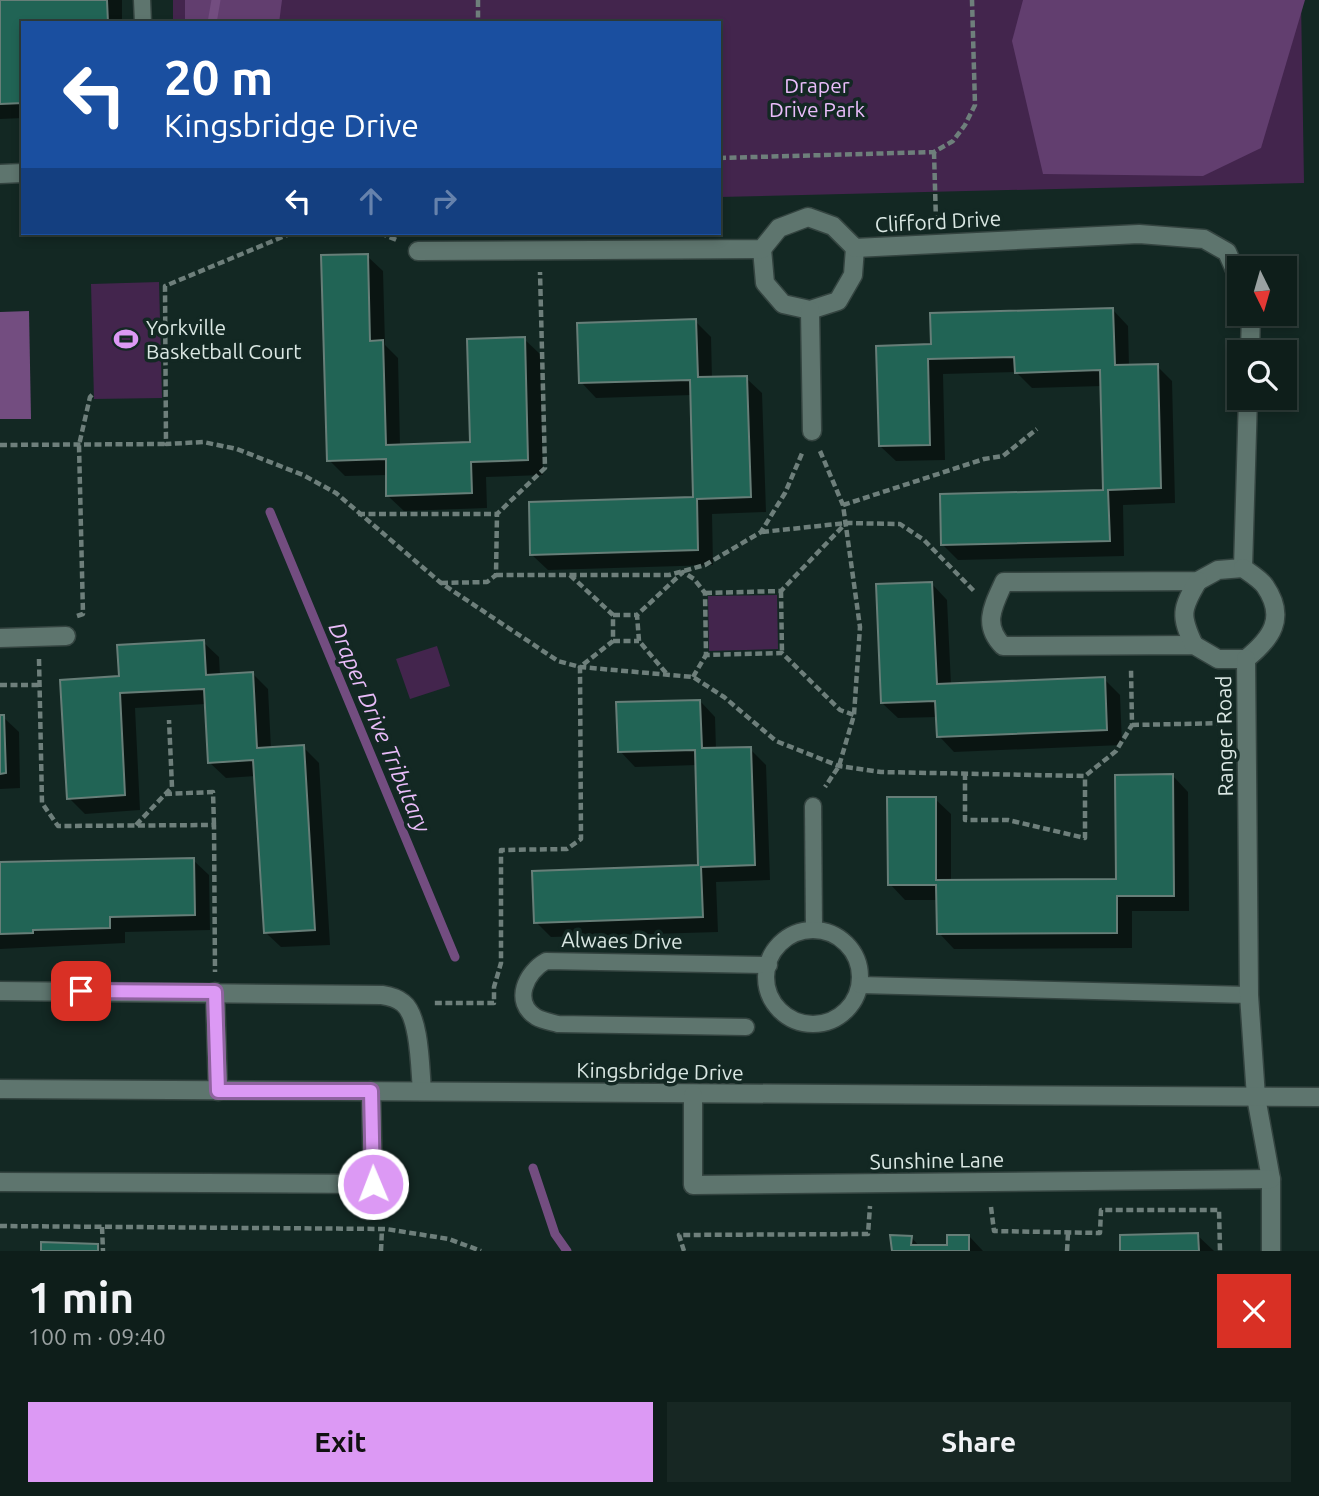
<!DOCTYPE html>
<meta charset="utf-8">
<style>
:root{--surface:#0e1e1a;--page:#172723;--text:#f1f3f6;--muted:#9ba2a2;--line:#2e3c39;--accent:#dc99f4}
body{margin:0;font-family:Ubuntu,sans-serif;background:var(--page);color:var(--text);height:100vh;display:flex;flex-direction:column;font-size:26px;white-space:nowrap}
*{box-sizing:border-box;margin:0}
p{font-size:23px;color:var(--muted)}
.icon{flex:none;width:38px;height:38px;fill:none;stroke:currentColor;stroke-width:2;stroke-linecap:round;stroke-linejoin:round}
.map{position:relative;height:1251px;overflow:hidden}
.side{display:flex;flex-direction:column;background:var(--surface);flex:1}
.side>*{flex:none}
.banner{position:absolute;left:21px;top:21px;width:700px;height:214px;border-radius:0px;box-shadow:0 4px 10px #0003,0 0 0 2px var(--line);background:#1a4fa0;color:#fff;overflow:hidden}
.needle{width:46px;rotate:175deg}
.fabs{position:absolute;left:1227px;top:256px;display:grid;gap:14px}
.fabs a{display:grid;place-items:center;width:70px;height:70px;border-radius:0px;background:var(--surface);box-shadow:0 4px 10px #0003,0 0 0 2px var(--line);font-size:35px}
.pin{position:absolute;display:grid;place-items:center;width:60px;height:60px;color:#fff;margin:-30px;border-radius:14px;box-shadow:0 4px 10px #0006}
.me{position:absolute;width:77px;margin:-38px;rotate:359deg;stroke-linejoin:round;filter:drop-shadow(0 0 5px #0008)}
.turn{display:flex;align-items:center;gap:24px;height:147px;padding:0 28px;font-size:32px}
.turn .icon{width:91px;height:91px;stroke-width:2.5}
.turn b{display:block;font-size:49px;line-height:60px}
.lanes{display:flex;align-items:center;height:66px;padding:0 28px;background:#0003;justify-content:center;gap:35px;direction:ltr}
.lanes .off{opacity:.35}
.round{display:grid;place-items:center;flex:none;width:74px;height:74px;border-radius:0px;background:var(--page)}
.head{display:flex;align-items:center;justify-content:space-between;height:119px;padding:0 28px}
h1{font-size:42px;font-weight:700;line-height:52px}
.action{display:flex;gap:14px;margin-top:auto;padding:14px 28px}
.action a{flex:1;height:80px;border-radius:0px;background:var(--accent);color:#111;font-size:28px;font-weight:700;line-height:80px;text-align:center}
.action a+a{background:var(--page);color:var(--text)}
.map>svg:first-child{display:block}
</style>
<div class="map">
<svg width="1319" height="1251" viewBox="0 0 1319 1251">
<rect width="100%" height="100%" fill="#132823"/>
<g fill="#43254d">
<path d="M173,0H1301L1304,183L719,197V23H173Z"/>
<path d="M159,282L162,398L94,399L91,284Z"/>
<path d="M777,595L778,649L709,651L708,596Z"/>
<path d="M437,646L450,686L410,699L396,659Z"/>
</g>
<g fill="#623e6f">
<path d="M185,0H282L279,23H185Z"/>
<path d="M1023,0H1305L1261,148L1203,176L1043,174L1012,41Z"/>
</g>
<path fill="#734d80" d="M29,311L31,419H0V312Z"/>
<g fill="#0007">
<path d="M0,0H122V23H23V118L0,119Z"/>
<path d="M367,256L383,271L385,345L398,358L400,446L472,444L524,339L540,354L543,475L486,477L487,508L404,511L388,496V475L345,476L329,460Z"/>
<path d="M1113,310L1128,326L1129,366H1157L1172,381L1175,503L1123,505L1124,556L958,560L943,545L1104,491L1102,386L1032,388L1016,372L943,374L945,460L896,461L880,446L933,346Z"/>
<path d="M695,321L711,337L712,379L746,378L762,393L766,512L712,514L713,565L548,570L532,555L694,499L692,395L596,398L581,382Z"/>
<path d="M932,584L947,600L951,685L1104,679L1120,695L1122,745L954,752L939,736L938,717L898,718L882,703Z"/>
<path d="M203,642L219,657L220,676L252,673L268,689L271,749L303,747L319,763L330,945L281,947L265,932L256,776L226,778L210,763L206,704L135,708L140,810L85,814L69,798L120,678Z"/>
<path d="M700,701L715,717L716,750L750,749L766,765L770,880L716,882L718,932L551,937L536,922L700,867L697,765L635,767L620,751Z"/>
<path d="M0,717H3L19,732L20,788L0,789Z"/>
<path d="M1173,776L1188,792L1189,911H1132V948L954,949L939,933L938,900H905L890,884L935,799L951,814V882L1118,880Z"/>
<path d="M193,860L209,875L210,930L125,932V943L0,949V864Z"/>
<path d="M1197,1235L1214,1251H1122Z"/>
<path d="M969,1236L983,1251H894L911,1237L920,1247H948Z"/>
</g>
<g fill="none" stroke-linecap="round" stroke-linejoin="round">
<g stroke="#734d80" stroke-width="9">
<path d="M212,23L216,0"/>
<path d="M270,512L455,957"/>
<path d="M533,1168L555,1234L567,1251"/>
</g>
</g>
<g fill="#216455" stroke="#677e78" stroke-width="2">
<path d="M0,0H107L108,23H23V103L0,104Z"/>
<path d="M368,254L370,341L383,340L386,445L470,442L467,339L525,337L528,460L471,462L472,493L386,496V459L327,461L321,255Z"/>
<path d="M1113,308L1115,365L1158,364L1161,488L1108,490L1110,541L941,545L940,494L1103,490L1100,370L1015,373L1014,357L928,359L930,445L879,446L876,346L931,344L930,313Z"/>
<path d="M696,319L698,377L747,376L751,497L697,499L698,550L530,555L529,502L693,497L690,380L579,383L577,323Z"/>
<path d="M932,582L937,684L1105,677L1107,730L937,737L935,701L881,703L876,584Z"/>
<path d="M204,640L206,675L253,672L257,748L304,745L315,930L264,933L253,760L208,763L204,689L120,693L125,795L67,799L60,680L119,676L117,645Z"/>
<path d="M700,700L702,748L751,747L755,865L701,867L703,917L534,923L532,871L698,865L695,750L618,752L616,702Z"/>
<path d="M0,715H4L6,773L0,774Z"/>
<path d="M1173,774L1174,896H1117V933L937,934L936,885H888L887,797H936V880L1116,879L1115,775Z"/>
<path d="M194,858L195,915L110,917V928L33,930V933L0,934V862Z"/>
<path d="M1198,1233L1199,1251H1120V1235Z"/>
<path d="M890,1235L912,1236L911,1245H947V1235H969V1251H892Z"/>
<path d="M41,1242L98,1244V1251H41Z"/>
</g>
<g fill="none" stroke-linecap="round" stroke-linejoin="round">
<g stroke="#344440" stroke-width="19">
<g id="lane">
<path d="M142,0L143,23"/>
<path d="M813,806L814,930"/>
<circle cx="813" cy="977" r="47"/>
<path d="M860,985L1249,995"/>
<path d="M746,1027L558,1024C551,1022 543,1021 536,1017C512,1002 526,972 546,961L769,965"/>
</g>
</g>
<g stroke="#344440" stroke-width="21">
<g id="street">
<path d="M0,174L23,173"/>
<path d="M762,249L765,283L783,304L810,310L838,301L853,275L855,248"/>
<path d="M418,251L762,249L779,228L808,217L833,226L855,248L1139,234L1204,239L1227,252L1239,279"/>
<path d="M810,310L812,431"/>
<path d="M1250,352L1251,313"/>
<path d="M1243,568L1218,570L1198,581L1004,582C993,606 982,625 1003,646L1194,645L1218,659H1246"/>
<path d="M1243,568L1248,397"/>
<path d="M1243,568C1250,573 1260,579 1265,586C1287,618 1271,639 1246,659"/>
<path d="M0,638L66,636"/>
<path d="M1194,645C1180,616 1181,609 1198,581"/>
<path d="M1246,659L1249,995L1256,1097L1271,1179V1251"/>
<path d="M0,991L382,995C389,996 397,998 403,1003C420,1016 420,1069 422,1091"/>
<path d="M215,992L218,1091"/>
<path d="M0,1089L1319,1097"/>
<path d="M693,1095V1185L1271,1179"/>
<path d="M0,1182L373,1184L371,1091"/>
</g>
</g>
<g stroke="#6e7f7b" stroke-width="4.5" stroke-dasharray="7 3.5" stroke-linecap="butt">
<path d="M478,0V23"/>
<path d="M934,152L936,222"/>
<path d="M719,158L934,152L953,141L965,125L975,105L972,0"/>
<path d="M292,233L165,286L166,444L203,442L237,449L303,475L336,493L441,583L558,661L580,667L581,839L567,849L501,850V963L494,987V1003H432"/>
<path d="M380,233L399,241"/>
<path d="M0,445L166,444"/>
<path d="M820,451L843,505L860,627L854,715L839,766L825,787"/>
<path d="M843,505L984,459L1003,456L1037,429"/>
<path d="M358,514H497"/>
<path d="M762,532L846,523L900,524L924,540L975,592"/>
<path d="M496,575H669L705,565L761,532L785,493L803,451"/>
<path d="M570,575L613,615V641L580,667L693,677L724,697L776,741L839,766L881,772L1085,776L1116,751L1132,725L1131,669"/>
<path d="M441,583L487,582L496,575L497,514L545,468L540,272"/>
<path d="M781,591L782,653"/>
<path d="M705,593L781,591L845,524"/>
<path d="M613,615H637"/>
<path d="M77,616L83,614L79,445L90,397L93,394"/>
<path d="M613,641H639"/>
<path d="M39,659L42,803L58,826L214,825L215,972"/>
<path d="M666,673L639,641L637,615L683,572L694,579L705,593L706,655L782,653L840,710L854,715"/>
<path d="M693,677L706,655"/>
<path d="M0,685H39"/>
<path d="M1132,725L1226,723"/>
<path d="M965,773V820H1008L1085,838V776"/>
<path d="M165,794L213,792L214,825"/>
<path d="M136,825L172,787L169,720"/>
<path d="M991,1207L994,1231L1100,1233L1101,1210H1219L1220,1251"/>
<path d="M0,1226L386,1229L449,1239L481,1251"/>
<path d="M102,1227L103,1251"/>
<path d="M381,1251L382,1228"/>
<path d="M684,1251L679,1235L868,1234L870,1206"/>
<path d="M1067,1251L1068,1233"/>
</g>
<use href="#lane" stroke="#5e756e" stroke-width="16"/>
<use href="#street" stroke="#5e756e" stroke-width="18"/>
</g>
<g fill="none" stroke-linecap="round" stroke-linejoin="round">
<g stroke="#8f639f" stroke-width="18">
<path id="route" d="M81,991L215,992L218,1091H371L373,1184"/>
</g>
<use href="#route" stroke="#dc99f4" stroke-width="12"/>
</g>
<defs>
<g id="stadium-bare" transform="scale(1.89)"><path d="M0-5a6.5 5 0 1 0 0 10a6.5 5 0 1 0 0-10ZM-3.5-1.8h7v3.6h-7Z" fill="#dc99f4" stroke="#132823" stroke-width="2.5" paint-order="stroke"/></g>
</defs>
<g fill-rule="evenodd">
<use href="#stadium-bare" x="126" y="339"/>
</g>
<g text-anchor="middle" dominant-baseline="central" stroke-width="7" stroke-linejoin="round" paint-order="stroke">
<g font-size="21" fill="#eabdfb" stroke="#132823">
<text x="817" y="85">Draper<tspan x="817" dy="24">Drive Park</tspan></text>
</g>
<g font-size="21" fill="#dae7e3" stroke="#132823">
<text transform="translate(938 221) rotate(-3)">Clifford Drive</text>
<text transform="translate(1224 736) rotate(-91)">Ranger Road</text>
<text transform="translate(622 940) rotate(1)">Alwaes Drive</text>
<text transform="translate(660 1071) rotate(1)">Kingsbridge Drive</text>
<text transform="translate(937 1160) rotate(-1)">Sunshine Lane</text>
</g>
<g font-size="21" fill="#dae7e3" stroke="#132823" text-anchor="start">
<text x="146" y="327">Yorkville<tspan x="146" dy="24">Basketball Court</tspan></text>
</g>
<g font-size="23" font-style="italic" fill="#e9bcf9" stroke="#132823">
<text transform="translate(380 727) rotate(67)">Draper Drive Tributary</text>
</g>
</g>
</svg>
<div class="fabs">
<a><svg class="needle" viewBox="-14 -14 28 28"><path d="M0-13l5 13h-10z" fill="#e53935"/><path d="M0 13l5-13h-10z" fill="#9ba2a2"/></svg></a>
<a><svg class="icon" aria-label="search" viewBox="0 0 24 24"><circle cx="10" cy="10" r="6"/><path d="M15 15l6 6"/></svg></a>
</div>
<div class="pin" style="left:81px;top:991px;background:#d93025"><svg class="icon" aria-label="arrive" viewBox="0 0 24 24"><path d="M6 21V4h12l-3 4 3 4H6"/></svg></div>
<svg class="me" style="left:373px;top:1184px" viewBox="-20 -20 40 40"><circle r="17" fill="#dc99f4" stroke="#fff" stroke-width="3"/><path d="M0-11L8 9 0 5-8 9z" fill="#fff"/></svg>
<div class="banner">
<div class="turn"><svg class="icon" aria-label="left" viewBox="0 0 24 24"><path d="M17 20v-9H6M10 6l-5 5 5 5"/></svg><div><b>20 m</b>Kingsbridge Drive</div></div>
<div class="lanes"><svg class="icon" aria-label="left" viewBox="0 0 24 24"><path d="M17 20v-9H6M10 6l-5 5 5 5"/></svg><svg class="icon off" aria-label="ahead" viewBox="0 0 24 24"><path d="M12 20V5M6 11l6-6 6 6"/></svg><svg class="icon off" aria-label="right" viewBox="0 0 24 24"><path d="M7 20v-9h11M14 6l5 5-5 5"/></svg></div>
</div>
</div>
<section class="side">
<div class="head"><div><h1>1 min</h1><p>100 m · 09:40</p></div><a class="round" style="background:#d93025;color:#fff"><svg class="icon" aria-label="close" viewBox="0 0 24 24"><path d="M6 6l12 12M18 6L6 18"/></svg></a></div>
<div class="action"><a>Exit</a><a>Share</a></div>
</section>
